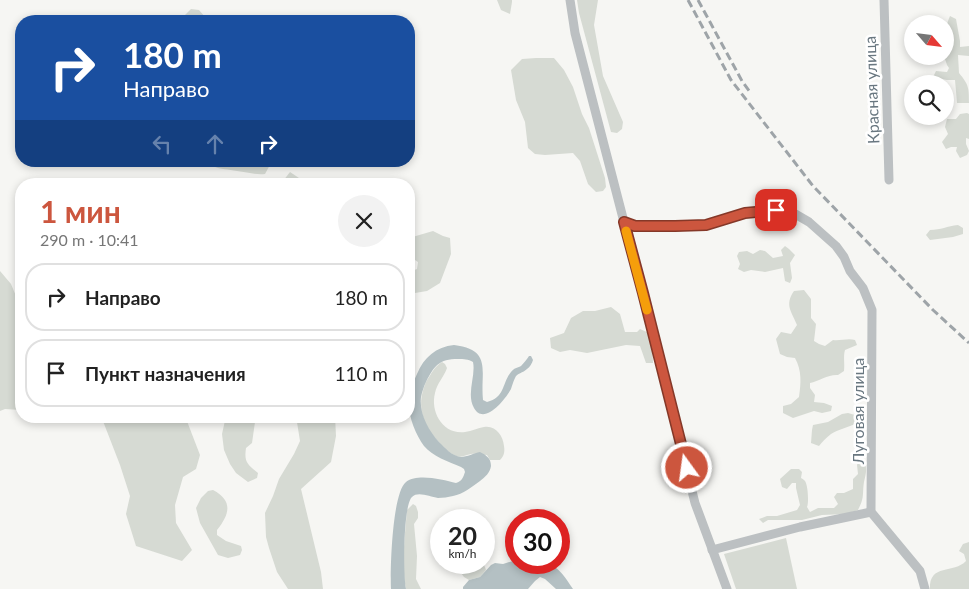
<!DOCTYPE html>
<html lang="ru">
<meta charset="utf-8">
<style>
:root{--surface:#fff;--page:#f2f2f2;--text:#222;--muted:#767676;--line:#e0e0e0;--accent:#cc563e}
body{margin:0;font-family:Lato,sans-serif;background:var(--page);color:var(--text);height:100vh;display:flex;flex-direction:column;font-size:19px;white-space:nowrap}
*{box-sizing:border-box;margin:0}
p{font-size:16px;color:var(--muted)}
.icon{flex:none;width:28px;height:28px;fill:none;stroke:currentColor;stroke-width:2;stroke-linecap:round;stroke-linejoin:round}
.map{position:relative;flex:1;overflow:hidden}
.drawer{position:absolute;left:15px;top:178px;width:400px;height:245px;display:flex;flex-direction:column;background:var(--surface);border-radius:20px;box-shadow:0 2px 8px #0003}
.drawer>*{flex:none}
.top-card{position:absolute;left:15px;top:15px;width:400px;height:152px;border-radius:20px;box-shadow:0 2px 8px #0003;background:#1a4fa0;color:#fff;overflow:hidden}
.needle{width:32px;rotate:118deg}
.fabs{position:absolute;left:904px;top:15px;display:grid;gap:10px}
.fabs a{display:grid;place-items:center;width:50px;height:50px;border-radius:50%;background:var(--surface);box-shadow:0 2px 8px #0003;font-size:25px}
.speed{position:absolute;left:430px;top:509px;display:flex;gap:10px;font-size:25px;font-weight:700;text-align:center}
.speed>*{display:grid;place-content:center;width:65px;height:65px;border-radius:50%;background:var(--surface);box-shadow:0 2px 8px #0003;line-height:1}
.speed small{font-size:12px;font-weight:400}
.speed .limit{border:8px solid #d22;background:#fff;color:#111}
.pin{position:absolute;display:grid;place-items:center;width:42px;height:42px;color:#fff;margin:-21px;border-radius:10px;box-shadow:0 2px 8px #0006}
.me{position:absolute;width:55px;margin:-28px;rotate:346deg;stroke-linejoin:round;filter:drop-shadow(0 0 4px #0008)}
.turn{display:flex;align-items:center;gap:18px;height:105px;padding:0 25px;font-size:22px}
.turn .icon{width:65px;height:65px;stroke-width:2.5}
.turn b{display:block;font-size:35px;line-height:42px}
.lanes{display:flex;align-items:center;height:48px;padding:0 25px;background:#0003;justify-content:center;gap:25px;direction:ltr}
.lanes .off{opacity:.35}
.round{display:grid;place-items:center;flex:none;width:52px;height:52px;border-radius:26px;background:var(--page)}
.overview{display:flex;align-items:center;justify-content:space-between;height:85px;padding:0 25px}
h1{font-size:30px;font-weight:700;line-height:38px;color:var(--accent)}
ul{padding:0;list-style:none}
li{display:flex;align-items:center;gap:15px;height:68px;margin:0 10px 8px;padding:0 15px;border:2px solid var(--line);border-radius:20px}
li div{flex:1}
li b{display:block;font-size:19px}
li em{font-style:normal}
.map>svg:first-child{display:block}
</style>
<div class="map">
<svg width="969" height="589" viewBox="0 0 969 589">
<rect width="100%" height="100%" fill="#f6f6f3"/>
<g fill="#d6dad3">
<path d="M497,0H512V2L510,14L501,10Z"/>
<path d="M577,0H598L594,25L603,76L623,122L622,129L617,133L611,132L579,13Z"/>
<path d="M191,9L199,10L205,17V21H188L185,15Z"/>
<path d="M950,16L956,19L960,41V47L969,46V56L958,55L959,73C969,85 969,88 969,103H957L955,80H947L942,79L936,83L930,82L927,83L924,81L928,77H933L936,71L947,72L949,68L947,65L944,56H945V47L948,37L946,26Z"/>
<path d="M536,58H554L564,70L573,87L582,114L589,128L605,178L606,187L603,191L596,192L588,184L580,161L573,153L545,155L535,154L528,148L525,122L516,100L511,70L522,59Z"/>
<path d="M967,113L969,114V139L966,138V144L969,151L967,155L960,158L956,151L957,147H951L946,149L942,142L948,134L945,127L947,119H956L960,114Z"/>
<path d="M211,161H271V163L265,174C255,175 247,172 237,171C228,169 221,170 213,166Z"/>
<path d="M290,172L302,180V184H283V181Z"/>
<path d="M958,225L963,228V234L953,237L930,240L926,235L930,230C941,230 947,226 958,225Z"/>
<path d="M433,231L443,236L450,238L451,254L440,283L427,291L409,294V272L417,269L418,262L409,256V238Z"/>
<path d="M785,246L789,249L795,255L790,263L792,278L790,283L785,281L783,268L765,272L751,270L744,272L738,269L740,264L737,256L739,252L747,251L753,254L760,250L765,251L773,258L783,256L781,250Z"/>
<path d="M0,271L11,284L21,308V410L5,409L0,411Z"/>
<path d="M804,290L811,299V318L816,324L814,341L819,344L825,346L833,340C840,341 848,338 855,340L857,345L845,350C843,357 845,363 844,371L838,375C829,374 819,381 810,383V388L815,395L814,402L824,403L832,406L831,411L822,413L814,411L793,418L783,413V406L791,404L799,397C801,383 802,371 795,358L787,357L780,354L776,339L781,332L791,334L797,325C792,312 784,305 794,291Z"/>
<path d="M611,307L620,314L625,332H637L640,329L649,333L652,344L653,363H646L640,346L626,345L587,353L570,350L560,352L551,348L550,338L564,333L571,318L583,311H595Z"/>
<path d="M442,362L445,364L447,368C444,377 437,383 435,393C430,412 443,435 465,432C472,431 478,428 484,427C496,425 503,436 504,446C505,452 504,456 500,460H490L487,455C482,455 476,453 471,454C465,455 463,458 456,456C449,453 443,447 438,441C421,423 416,403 427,380C432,373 434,367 442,362Z"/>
<path d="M848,413L855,415L857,423C849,427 839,429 831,434C826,438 822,442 819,446L811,443L812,430L813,425L828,422L842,414Z"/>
<path d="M101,416H185L200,455L196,469L183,477L175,505L176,523L192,550L182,561L136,546L126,514L130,496L120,465Z"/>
<path d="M226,416H251L255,422L252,443L246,448C244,462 247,464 258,473L257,478L248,482L236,473L230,464L224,450L222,434Z"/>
<path d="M296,416H335L336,436L331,462L301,489L321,572L323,589H288L277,572L269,548L266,537L265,513L273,496L279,479L294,454L300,441Z"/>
<path d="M859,460L865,461C867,471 866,473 864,482C862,495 865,497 858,510L846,514L822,515L802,520H768L763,523L759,519L767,516H777L797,510L800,505L796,488V483H792L787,489L782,487L780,479L791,469H799L802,472L801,478C803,479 804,480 805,481C808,485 809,503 807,507L810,512L818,508H834L838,504L834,497L837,493H844L853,489V479L858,474L857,465Z"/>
<path d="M213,490C234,501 229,515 217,530V535L226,541L241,546L242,550L240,555L228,558L218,555L200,523L196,508L201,498L208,491Z"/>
<path d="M413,504L416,506L418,512V518L414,524L417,556L416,579L421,589H406C401,565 405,535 407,510Z"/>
<path d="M786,538L797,589H736L724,554Z"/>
<path d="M969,542V589H930C929,563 954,574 966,561L964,554L959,551L963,544Z"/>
<path d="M471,563C480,563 483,560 486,570L480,577L469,580L464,577L461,573L466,565Z"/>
</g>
<g fill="#b4c0c3">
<path d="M454,345C493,350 480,371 483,400L487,402C505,398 502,383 511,372C514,368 517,368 521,366C524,363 527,359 529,356H531L533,360C532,363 530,367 527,369C523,373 517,373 515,378C513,382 512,386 511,389C505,400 484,426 474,408C466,394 476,376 473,362C468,359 464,359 458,359C439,359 434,366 426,382C424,386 422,392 421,397C419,413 428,430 439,442C445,448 452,456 461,457C467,457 474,453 480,452C486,455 491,458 491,466C490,473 485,477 480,481C472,487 463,494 453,496C448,497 443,498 438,498C430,497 418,491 412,497C403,505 403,576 406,589H391C390,571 392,493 406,482C418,473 443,480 456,483C462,481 463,478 465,472L464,469L461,467C449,462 432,456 424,446C415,434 406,411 409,395C410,388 414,381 417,374C424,357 436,347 454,345Z"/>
<path d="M516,560V562C549,562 554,559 573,589H556L545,579L540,577L535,581L528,589H463V587L469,580L480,577L491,565L495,563L503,564Z"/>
</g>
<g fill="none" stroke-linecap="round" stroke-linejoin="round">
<g stroke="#bcc0c2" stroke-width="9">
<path d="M570,0L575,33L624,222L643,293L695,503L727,589"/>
<path d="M884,0L889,180"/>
<path d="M624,222L635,226L675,227L705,225L745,213L776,210L790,211L809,222L836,246L844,257L850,271L863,288L872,310L871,512L920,571L925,589"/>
<path d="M712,550L800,527L871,512"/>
</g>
<g stroke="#9ea4a8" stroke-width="3" stroke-dasharray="8 4" stroke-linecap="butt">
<path d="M688,0L731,80L813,186L933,310L969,343"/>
<path d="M698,0L742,81L750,92"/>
</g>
</g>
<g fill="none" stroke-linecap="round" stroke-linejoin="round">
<g stroke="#853828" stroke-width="12">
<path id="route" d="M687,468L643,293L624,222L635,226H675L706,225L745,213L776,210"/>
</g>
<use href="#route" stroke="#cc563e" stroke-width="9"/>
<path stroke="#f59e0b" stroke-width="9" d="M626,231L647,310"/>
</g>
<g text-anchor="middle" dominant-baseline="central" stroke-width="5" stroke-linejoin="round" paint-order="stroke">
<g font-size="16" fill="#697780" stroke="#fff">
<text transform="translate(871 90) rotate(-92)">Красная улица</text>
<text transform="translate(857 411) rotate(-90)">Луговая улица</text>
</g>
</g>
</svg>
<div class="fabs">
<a><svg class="needle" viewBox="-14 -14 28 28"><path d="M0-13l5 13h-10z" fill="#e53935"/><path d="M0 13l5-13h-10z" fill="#767676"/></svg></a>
<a><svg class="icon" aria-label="search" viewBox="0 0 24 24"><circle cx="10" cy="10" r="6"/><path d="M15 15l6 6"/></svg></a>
</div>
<div class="speed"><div>20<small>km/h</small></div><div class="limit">30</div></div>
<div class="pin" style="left:776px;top:210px;background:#d93025"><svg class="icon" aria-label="arrive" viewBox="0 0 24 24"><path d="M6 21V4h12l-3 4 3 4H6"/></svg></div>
<svg class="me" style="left:687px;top:468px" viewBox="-20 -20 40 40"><circle r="17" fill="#cc563e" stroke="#fff" stroke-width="3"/><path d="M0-11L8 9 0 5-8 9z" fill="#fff"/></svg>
<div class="top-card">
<div class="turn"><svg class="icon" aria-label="right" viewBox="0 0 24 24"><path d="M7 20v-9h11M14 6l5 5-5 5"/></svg><div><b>180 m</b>Направо</div></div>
<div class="lanes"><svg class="icon off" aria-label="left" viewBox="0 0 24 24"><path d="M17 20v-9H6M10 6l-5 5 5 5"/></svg><svg class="icon off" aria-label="ahead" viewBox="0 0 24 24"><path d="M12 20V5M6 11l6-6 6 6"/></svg><svg class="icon" aria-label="right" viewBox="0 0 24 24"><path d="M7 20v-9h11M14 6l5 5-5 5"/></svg></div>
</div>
<section class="drawer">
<div class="overview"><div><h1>1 мин</h1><p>290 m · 10:41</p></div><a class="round"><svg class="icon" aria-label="close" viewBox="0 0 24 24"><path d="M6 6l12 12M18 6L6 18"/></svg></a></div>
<ul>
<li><svg class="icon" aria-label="right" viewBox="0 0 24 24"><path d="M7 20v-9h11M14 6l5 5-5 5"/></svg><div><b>Направо</b></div><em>180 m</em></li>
<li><svg class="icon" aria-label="arrive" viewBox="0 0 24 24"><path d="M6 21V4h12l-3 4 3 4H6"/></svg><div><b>Пункт назначения</b></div><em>110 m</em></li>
</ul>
</section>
</div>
